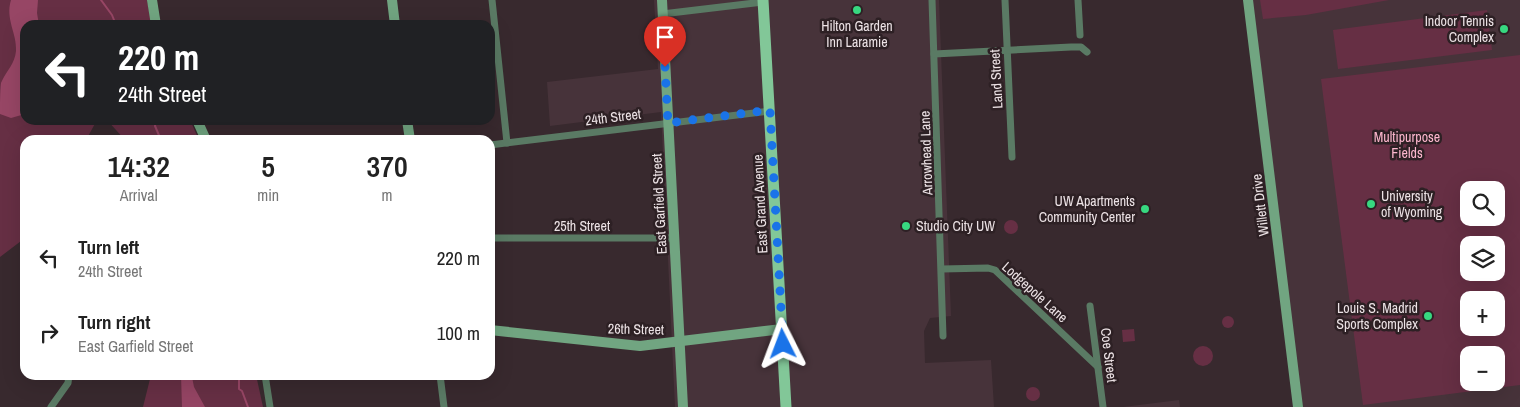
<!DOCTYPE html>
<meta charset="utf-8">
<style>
:root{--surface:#fff;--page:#f2f2f2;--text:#222;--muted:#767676}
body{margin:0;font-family:"Archivo Narrow",sans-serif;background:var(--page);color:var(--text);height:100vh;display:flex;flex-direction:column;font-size:19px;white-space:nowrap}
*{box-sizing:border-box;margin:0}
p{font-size:16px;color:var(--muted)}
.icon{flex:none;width:28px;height:28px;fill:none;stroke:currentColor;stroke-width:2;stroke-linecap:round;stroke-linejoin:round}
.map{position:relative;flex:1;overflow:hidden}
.sheet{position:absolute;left:20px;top:135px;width:475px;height:245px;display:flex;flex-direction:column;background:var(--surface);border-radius:15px;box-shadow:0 5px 20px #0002}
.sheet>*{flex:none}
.top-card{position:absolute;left:20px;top:20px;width:475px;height:105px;border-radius:15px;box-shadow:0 5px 20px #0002;background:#202124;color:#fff;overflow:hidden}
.controls{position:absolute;left:1460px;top:181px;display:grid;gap:10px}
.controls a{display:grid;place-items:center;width:45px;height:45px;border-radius:10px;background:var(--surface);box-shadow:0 5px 20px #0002;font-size:25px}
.pin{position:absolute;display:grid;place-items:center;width:42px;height:42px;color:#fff;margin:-51px -21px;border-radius:50% 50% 50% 0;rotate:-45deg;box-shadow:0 0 5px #0007}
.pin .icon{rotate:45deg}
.me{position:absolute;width:55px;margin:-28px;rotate:357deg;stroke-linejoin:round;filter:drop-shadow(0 0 4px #0008)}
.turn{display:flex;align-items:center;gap:18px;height:105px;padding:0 15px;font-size:22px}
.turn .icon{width:65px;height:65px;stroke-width:2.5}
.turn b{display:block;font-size:35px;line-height:42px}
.eta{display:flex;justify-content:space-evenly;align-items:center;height:85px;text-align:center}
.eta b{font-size:30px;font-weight:600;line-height:35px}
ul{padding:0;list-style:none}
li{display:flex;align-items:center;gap:15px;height:75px;padding:0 15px}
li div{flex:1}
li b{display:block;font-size:19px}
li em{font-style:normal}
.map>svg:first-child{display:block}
</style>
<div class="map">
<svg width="1520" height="407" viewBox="0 0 1520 407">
<rect width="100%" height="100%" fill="#38292e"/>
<g fill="#47333a" fill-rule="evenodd">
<path d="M654,0H939L951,316L930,318L924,331L925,363L991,360L994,407H675L661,112L550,126L547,82L658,69Z"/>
<path d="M1248,0H1520V407H1298ZM1469,190H1496V218H1469ZM1469,245H1496V272H1469ZM1469,300H1496V328H1469ZM1469,355H1496V382H1469Z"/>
<path d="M1179,400L1180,407H1123Z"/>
</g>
<g fill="#662f44" fill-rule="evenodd">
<path d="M0,0H147L152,25H25V120H97L86,140H25V238L0,257Z"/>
<path d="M1260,0H1389L1306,15L1263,19Z"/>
<path d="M1487,10L1492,50L1338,69L1333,30Z"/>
<path d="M1520,55V385L1363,405L1321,79ZM1469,190H1496V218H1469ZM1469,245H1496V272H1469ZM1469,300H1496V328H1469ZM1469,355H1496V382H1469Z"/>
<path d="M107,120H190L199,140H125Z"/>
<circle cx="1011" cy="227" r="7"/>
<circle cx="1228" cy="322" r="6"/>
<path d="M1134,329L1135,341L1123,342L1122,330Z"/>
<circle cx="1203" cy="356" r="10"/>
<path d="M151,375H256L263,407H143Z"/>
<circle cx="1033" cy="394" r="7"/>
</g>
<path fill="#944463" d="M181,375H194L192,377L194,387L205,407H182Z"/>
<path fill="#974665" d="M11,0H38L37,13L39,25H25V114L11,118L0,114C0,105 0,91 1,83C6,71 15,64 16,51C17,33 5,19 11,0Z"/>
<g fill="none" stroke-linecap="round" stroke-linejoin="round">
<g stroke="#974665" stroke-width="2">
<path d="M101,0L112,15L116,25"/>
<path d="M156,120L155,126L161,140"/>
<path d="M239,375V389L242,391L248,407"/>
</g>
<g stroke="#5a7a64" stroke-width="7">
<path d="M492,0L507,143"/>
<path d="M932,0L943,336"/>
<path d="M1005,0L1012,157"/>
<path d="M1078,0L1080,35"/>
<path d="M662,14L763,2"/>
<path d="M934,54L1071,47H1081L1087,52"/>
<path d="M490,145L770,111"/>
<path d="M490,238H674"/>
<path d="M942,269L988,268L995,270L1098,367"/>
<path d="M1090,306L1103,407"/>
<path d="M265,375L270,407"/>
<path d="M440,375L444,407"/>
<path d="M51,407L68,383L69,375"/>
</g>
<g stroke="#71a581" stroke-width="10">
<path d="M152,0L156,25"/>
<path d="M392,0L395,25"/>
<path d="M662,0L683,407"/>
<path d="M1248,0L1298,407"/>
<path d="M197,120L206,140"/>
<path d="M407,120L410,140"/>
<path d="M490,330L640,346L782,329"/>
</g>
<path stroke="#82c798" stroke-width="11" d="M763,0L786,407"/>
</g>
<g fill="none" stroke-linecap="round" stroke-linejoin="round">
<path stroke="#1a73e8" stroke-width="9" stroke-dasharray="0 16.2" d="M665,67L668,123L770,110L783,344"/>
</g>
<g fill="#37d880" stroke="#2d2024" stroke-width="2">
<circle cx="857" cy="10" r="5"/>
<circle cx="1504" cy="29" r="5"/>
<circle cx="1371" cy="204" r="5"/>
<circle cx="1145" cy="209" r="5"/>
<circle cx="906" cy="226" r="5"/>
<circle cx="1428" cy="316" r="5"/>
</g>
<g text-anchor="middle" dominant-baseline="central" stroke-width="5" stroke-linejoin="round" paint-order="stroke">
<g font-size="14" fill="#ece2e5" stroke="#2d2024" text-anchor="end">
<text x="1494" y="21">Indoor Tennis<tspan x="1494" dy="16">Complex</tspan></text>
<text x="857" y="26" text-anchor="middle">Hilton Garden<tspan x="857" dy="16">Inn Laramie</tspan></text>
<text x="1381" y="196" text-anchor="start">University<tspan x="1381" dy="16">of Wyoming</tspan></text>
<text x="1135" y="201">UW Apartments<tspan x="1135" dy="16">Community Center</tspan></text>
<text x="916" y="226" text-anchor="start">Studio City UW</text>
<text x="1418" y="308">Louis S. Madrid<tspan x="1418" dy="16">Sports Complex</tspan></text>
</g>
<g font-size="14" fill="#ece2e5" stroke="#2d2024">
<text transform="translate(996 79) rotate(-93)">Land Street</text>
<text transform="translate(613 117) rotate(-7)">24th Street</text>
<text transform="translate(926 153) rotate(-92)">Arrowhead Lane</text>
<text transform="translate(659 204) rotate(-93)">East Garfield Street</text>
<text transform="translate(760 204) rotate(-93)">East Grand Avenue</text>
<text transform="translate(1260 205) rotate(-97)">Willett Drive</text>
<text x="582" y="226">25th Street</text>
<text transform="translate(1035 292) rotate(42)">Lodgepole Lane</text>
<text transform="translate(636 329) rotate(1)">26th Street</text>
<text transform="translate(1109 355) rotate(83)">Coe Street</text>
</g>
<g font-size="14" fill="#fdb7ce" stroke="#2d2024">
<text x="1407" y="137">Multipurpose<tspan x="1407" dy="16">Fields</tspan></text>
</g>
</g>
</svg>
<div class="controls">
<a><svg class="icon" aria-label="search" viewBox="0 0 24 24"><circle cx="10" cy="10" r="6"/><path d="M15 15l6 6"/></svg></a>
<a><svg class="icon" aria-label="layers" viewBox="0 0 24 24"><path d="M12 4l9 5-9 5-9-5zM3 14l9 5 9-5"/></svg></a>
<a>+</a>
<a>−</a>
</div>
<div class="pin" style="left:665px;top:67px;background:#d93025"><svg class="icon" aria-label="arrive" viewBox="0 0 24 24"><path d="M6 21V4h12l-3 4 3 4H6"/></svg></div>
<svg class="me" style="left:783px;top:344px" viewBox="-20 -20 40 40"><path d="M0-17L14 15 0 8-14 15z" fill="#1a73e8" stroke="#fff" stroke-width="4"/></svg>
<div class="top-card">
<div class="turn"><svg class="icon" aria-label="left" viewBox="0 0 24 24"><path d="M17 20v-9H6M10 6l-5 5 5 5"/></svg><div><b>220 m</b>24th Street</div></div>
</div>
<section class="sheet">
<div class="eta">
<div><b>14:32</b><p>Arrival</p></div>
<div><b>5</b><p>min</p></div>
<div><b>370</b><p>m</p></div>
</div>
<ul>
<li><svg class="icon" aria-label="left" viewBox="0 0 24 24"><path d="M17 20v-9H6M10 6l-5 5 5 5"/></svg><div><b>Turn left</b><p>24th Street</p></div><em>220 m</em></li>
<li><svg class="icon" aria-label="right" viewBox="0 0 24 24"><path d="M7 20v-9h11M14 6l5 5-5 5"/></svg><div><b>Turn right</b><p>East Garfield Street</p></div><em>100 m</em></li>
</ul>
</section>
</div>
